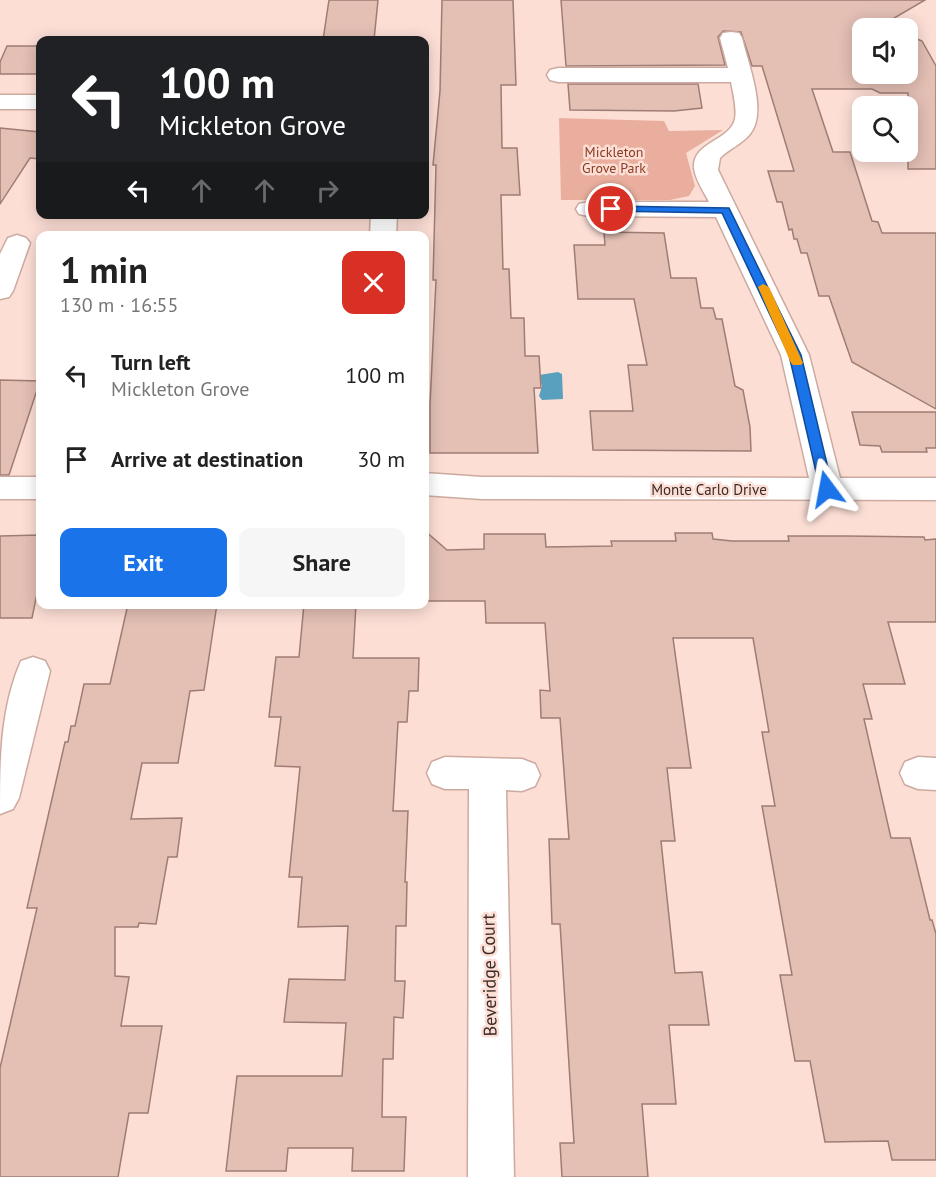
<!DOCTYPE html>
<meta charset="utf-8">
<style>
:root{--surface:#fff;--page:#f6f6f6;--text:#222;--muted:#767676;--accent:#1a73e8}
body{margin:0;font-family:"PT Sans",sans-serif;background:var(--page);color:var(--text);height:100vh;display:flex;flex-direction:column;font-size:22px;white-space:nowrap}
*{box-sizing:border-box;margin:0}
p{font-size:20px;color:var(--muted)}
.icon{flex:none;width:33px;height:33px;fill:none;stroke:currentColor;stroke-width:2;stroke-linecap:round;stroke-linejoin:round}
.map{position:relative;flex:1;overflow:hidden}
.side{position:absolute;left:36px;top:231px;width:393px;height:378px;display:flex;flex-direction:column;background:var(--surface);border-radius:12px;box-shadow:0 3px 15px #0003}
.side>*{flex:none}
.guide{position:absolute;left:36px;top:36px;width:393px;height:183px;border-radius:12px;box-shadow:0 3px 15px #0003;background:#202124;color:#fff;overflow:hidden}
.fabs{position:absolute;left:852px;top:18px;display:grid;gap:12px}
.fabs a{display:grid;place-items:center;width:66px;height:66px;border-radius:12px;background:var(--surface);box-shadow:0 3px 15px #0003;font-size:30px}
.pin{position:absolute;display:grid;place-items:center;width:51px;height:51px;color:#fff;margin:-26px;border:3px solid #fff;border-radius:50%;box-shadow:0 2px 6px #0007}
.me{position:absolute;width:66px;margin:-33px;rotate:347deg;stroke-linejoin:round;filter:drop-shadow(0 0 4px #0008)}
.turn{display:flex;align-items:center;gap:21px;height:126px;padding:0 24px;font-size:27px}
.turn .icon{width:78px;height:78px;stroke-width:2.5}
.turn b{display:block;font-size:42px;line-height:51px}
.lanes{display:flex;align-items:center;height:57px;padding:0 24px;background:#0003;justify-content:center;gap:30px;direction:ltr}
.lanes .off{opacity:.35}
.round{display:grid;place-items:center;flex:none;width:63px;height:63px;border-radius:12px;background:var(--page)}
.headline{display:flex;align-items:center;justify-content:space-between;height:102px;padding:0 24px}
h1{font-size:36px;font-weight:600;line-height:45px}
.cta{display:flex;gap:12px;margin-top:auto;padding:12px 24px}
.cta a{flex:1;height:69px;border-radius:12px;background:var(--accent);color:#fff;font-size:24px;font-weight:600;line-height:69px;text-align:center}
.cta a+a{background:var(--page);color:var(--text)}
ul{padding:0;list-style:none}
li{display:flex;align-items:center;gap:18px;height:84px;padding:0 24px}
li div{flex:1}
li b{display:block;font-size:22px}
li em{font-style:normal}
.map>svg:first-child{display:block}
</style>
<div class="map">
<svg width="936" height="1177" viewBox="0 0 936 1177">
<rect width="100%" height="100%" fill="#fcded5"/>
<path fill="#e9ae9d" d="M559,118L664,121L669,131L723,130L686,153L695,186L689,196L670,200H561Z"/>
<path fill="#58a0be" d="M558,372L562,374L563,399L542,400L539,396L542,386L539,375Z"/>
<g fill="#e3bfb4" stroke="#9f7d74" stroke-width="1.5">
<path d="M329,0H378L374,40H323Z"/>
<path d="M442,0H513L516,85H501L502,148H517L520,195H501L503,269H509L511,318H524L525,356H539L541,388H534L538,453H430V405L436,280H433L436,165H433L440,91Z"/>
<path d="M561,0H925L884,24L893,28H862V74H908V35L922,41L936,66V169H908V93H880L872,89H812L833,152H850L872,221L878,222L882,233H936V409L852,362L829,296H819L807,253H801L797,239H794L792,229L789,230L782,202H777L768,171H794L762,66H752L741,32L723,31L718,37L725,65L566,66Z"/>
<path d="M7,46H40V74H0V62Z"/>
<path d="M568,84H698L702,108L674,111L570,110Z"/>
<path d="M0,128L40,132V159L30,158L0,204Z"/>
<path d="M604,232L664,233L671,278H696L701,308H713L716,319H722L735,386L743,390L750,427L751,451L593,450L590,411H633L628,365H647L634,299H578L574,245H605Z"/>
<path d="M0,380L40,381L9,475H0Z"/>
<path d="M852,412H936V448H926L927,452H882L880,446L860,445Z"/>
<path d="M424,530L447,550L484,549V534H545L546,547L612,546L611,541H676L675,533H712L713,539L732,541H789L788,536H847L924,537L925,540L936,539V622H888L905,684H863L872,719H864L891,838H910L930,920H932L936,934V1160H892L888,1141L825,1142L810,1061H795L780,975H792L762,806H775L762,732H769L753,638H673L691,768H667L675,841H661L675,973L702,972L709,1025H669L676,1104H642L648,1177H562L560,1143H574L560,924H552L549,839H569L560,718H541L540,690L550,691L545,623H486L485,601H424Z"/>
<path d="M40,535V579L32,618H0V536Z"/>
<path d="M128,604H217L204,690L190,691L178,763H142L131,819L182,818L177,857H168L156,924L139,923L138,927H115V976L129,977L121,1026H162L148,1113H129L118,1177H0V1068L37,908H27L65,742H68L71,726H75L84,684H110Z"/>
<path d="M304,604H356L353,658H419L418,691H409L407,722H398L393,811H408L405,882H407L406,926H396L395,981H405L403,1018L394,1017L393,1059H383L382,1117H406L404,1171H352L353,1148H288L286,1171H226L237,1076H342L346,1023L284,1022L289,979L345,980L348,926L298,927L302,877H289L300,767L275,766L281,717H269L276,657H299Z"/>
</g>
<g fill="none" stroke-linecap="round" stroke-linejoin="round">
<g stroke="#cdaa9f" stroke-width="3">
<g id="minor">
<path d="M731,32L739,33L742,38C748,64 768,112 750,134C742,144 729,149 720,158L718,170L809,355L840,478H936V500L482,499L424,495V473L482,477L809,478L781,355L716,217L588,216L579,214L576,209L579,204L588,202H709C704,192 695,179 694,168C692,142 730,141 735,119C737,107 733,93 731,82H558L550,80L547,75L550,70L558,68H728L720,38L723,33Z"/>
<rect x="0" y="95" width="40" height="14"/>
<path d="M371,214H397L396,236H370Z"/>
<path d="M17,235L26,238L30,243L13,291L9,297L0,299V254L8,238Z"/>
<rect x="0" y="477" width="40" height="22"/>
<path d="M33,657L45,661L50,671L19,798L13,809L0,814C0,762 0,709 21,661Z"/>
<path d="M445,757L522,759L535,764L540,775L535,786L522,791L506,790L514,1177H468L469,789H445L432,784L427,773L432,762Z"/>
<path d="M918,757L936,758V790L918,789L905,784L900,773L905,762Z"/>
</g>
</g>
<use href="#minor" fill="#fff" fill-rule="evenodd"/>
</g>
<path fill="#1a73e8" stroke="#114b97" stroke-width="1.5" d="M611,206L729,208L801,355L833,489L831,492L827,494L820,489L789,355L722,213L607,211V207Z"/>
<path fill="#f59e0b" d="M763,284L769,287L803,363L801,365H793L791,363L758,287Z"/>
<g text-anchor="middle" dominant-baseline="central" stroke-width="5" stroke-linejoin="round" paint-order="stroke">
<g font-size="14" fill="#8b3c24" stroke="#fcded5">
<text x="614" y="152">Mickleton<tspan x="614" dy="16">Grove Park</tspan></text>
</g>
<g font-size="15" fill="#3a2c28" stroke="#fcded5">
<text x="709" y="489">Monte Carlo Drive</text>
</g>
<g font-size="18" fill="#3a2c28" stroke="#fcded5">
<text transform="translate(489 975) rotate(-91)">Beveridge Court</text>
</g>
</g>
</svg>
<div class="fabs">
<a><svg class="icon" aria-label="sound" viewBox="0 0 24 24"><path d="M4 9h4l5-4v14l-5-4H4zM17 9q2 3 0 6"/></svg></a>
<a><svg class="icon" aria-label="search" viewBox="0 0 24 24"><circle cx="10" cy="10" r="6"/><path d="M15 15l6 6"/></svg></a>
</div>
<div class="pin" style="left:611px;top:209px;background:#d93025"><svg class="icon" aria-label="arrive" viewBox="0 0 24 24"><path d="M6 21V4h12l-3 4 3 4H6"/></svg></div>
<svg class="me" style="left:827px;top:489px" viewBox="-20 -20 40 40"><path d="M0-17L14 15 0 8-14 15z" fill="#1a73e8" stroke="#fff" stroke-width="4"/></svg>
<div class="guide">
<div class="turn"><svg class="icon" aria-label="left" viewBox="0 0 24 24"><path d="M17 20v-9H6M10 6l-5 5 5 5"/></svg><div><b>100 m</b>Mickleton Grove</div></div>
<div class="lanes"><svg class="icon" aria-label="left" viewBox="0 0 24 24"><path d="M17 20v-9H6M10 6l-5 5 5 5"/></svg><svg class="icon off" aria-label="ahead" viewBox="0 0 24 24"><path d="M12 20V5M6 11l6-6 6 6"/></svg><svg class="icon off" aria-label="ahead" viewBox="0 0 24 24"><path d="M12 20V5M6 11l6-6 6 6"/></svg><svg class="icon off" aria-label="right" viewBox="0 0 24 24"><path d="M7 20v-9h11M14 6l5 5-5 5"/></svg></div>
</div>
<section class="side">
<div class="headline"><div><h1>1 min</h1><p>130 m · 16:55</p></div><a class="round" style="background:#d93025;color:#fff"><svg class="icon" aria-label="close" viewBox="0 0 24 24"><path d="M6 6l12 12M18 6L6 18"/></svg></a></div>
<ul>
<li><svg class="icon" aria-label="left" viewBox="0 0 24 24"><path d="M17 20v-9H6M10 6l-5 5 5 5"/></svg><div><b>Turn left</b><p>Mickleton Grove</p></div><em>100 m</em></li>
<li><svg class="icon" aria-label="arrive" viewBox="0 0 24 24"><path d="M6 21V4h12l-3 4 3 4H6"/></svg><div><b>Arrive at destination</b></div><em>30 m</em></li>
</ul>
<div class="cta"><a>Exit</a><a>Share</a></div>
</section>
</div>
